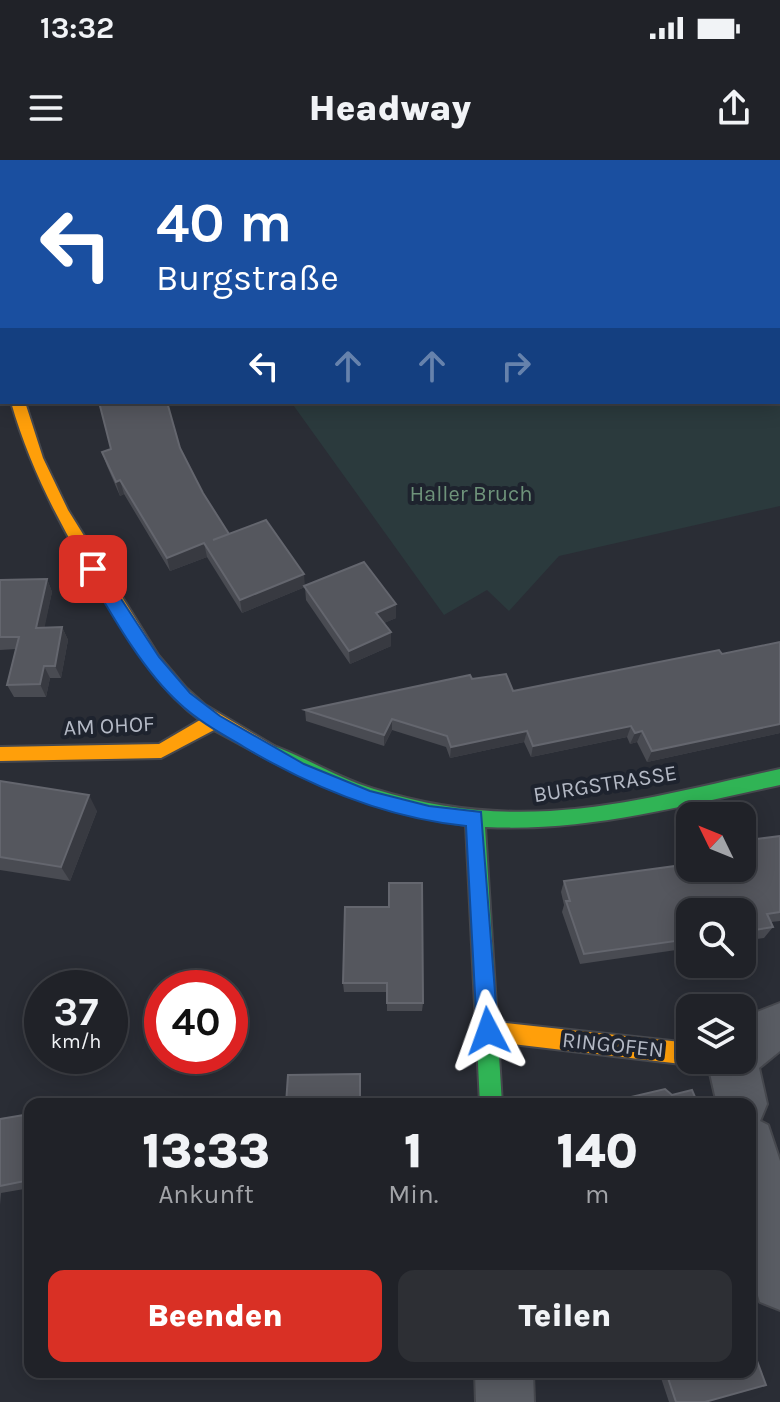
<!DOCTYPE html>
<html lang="de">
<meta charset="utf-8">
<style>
:root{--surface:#202228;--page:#2d2f34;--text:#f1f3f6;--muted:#a2a4a8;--line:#3d3f45;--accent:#d93025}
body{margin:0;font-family:Karla,sans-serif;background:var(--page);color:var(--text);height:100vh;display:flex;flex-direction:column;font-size:30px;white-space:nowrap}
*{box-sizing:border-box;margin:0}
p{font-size:26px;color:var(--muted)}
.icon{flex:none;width:44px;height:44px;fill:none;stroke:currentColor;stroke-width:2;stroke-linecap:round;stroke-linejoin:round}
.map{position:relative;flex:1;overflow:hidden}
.sheet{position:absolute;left:24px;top:938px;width:732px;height:280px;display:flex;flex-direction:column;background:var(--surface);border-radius:16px;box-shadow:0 4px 20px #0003,0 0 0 2px var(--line)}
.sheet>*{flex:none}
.guide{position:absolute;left:0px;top:0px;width:780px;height:244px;box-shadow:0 4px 20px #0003,0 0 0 2px var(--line);background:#1a4fa0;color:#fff;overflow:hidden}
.needle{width:52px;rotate:313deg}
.buttons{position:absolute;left:676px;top:642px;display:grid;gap:16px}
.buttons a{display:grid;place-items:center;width:80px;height:80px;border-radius:16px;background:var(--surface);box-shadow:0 4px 20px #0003,0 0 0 2px var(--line);font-size:40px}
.speed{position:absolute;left:24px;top:810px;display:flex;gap:16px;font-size:40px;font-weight:700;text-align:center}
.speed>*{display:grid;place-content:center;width:104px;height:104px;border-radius:50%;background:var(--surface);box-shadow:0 4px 20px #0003,0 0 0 2px var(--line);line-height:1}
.speed small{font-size:20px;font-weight:400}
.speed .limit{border:12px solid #d22;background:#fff;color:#111}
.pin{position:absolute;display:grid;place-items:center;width:68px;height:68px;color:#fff;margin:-34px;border-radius:16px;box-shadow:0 4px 12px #0006}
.me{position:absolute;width:88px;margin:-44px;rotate:356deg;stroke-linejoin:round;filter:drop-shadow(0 0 6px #0008)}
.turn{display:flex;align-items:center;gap:28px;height:168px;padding:0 24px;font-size:36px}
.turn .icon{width:104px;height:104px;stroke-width:2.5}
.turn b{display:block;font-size:56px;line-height:68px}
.lanes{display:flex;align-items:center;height:76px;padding:0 24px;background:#0003;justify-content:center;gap:40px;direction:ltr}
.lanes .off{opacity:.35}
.eta{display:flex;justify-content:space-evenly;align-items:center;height:136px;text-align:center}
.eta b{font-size:48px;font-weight:800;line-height:56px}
.cta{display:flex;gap:16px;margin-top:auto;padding:16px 24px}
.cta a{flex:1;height:92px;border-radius:16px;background:var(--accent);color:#fff;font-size:32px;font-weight:800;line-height:92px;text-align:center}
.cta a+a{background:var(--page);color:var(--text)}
.status{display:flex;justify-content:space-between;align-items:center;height:56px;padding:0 40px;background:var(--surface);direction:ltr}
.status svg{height:22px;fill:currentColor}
header{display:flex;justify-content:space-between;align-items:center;height:104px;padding:0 24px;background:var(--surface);font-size:36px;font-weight:800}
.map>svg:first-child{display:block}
</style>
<div class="status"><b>13:32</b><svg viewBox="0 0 49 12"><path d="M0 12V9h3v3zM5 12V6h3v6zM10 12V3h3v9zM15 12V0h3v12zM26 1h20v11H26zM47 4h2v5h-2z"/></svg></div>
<header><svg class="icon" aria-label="menu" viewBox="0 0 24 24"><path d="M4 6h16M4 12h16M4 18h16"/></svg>Headway<svg class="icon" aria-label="share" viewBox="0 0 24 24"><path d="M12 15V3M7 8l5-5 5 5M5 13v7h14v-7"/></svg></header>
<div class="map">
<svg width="780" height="1242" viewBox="0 0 780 1242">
<rect width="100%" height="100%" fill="#2a2d35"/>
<path fill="#2b3a3d" d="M229,0H780V346L559,396L509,451L487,430L444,455L291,242H778V2Z"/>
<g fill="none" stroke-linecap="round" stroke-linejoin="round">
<g fill="#3b465c" fill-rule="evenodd">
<path d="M315,0H325L322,2H312Z"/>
<path d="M425,0H436L439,2H428Z"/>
<path d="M476,0H505L502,2H473Z"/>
<rect x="778" y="169" width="2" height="6"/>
<rect x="0" y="227" width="2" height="6"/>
</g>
<g stroke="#46484e" stroke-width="4">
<g id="street">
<path d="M780,843V891L759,908L767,944L760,961L768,965L780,1001V1150L760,1142L750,1111V944H717L707,900H742V858Z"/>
<path d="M475,1212H533L534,1242H476Z"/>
</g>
</g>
<g stroke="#46484e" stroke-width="4">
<path id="fast" d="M268,584C304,596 337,618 374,629C524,676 634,641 780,609V625C680,646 588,672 485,667L502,944H480L466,665C393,656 326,630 262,596L259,591L262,586Z"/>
</g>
<g stroke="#46484e" stroke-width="4">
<g id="slow">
<path d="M11,242H25L43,298L68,350L158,495L186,528L205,545L274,586L277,591L274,596H262L214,570L161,598L0,601V587L159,584L200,560C160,531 135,488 109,446C69,381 32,316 11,242Z"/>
<path d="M488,861L690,883V900H698L690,905L488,881L481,878L478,871L481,864Z"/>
</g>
</g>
<g stroke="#46484e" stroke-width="4">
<path id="jam" d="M0,82L2,83V110L0,109Z"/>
</g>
<path stroke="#585b60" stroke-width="3" stroke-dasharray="4 4" stroke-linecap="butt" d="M691,2L694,0"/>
<use href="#street" fill="#595c63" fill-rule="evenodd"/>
<use href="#fast" fill="#30b455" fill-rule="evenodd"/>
<use href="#slow" fill="#ff9f0a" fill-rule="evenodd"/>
<use href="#jam" fill="#e5322d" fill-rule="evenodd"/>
</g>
<g fill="#494b52">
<path d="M34,0H205L204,2H38Z"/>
<path d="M180,288L203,333L229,374L305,426L396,458L384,463L391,472V486L350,504L306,440L305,427L242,453L207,397L170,411L124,334L120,336L107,306L102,292L111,289Z"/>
<path d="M47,419L52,432L44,467H62L68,480L61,518H50L46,537H14L7,525L16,489L0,490V420Z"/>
<path d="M780,482V573L647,602L637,582L630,584L627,577L531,597L524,582L450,598L446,587L392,570L384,586L306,561L305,550L472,519L513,531L722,494Z"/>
<path d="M0,621L97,651L70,721L0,710Z"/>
<path d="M780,676V761L771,762L773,767L764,778L742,781V752H690V788L580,804L562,752L564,745L561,732L564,721L690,708Z"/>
<path d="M345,747L423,843L422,851H387V832H344L343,823Z"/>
<path d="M30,954V1028L1,1033L0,1045V959Z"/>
<path d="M659,1212H750L705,1242H669Z"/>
</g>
<g fill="#383a41">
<path d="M120,320L124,334L120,336L116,322Z"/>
<path d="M204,383L207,397L170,411L167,398Z"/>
<path d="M304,414L305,427L242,453L240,440Z"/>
<path d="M47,419L52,432L42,480L36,468Z"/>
<path d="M396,444V458L377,466L376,453Z"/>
<path d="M62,467L68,480L61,518L55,506Z"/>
<path d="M391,472V486L350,504L349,491Z"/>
<path d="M44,506L50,518L46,537L40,524Z"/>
<path d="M392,559V570L384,586V575Z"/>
<path d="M780,564V573L647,602L652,591Z"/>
<path d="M631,566L627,577L531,597L533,586Z"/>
<path d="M527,571L524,582L450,598L451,587Z"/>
<path d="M642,571L637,582L630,584L635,573Z"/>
<path d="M89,635L97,651L70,721L61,707Z"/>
</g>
<g fill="#55575e" stroke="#64666e" stroke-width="2">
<path d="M58,0H196L194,2H62Z"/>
<path d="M99,242H167L180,288L203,333L229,374L213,380L266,360L304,414L240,440L204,383L167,398L120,320L116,322L102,292L111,289Z"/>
<path d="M364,402L396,444L376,453L391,472L349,491L304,426Z"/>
<path d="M47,419L36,468L62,467L55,506H44L40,524L7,525L19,477H0V420Z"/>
<path d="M780,482V564L652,591L642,571L635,573L631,566L533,586L527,571L451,587L447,576L392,559L384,575L305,550L470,515L472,519L506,514L513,531L719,490L722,494Z"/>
<path d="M0,621L89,635L61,707L0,697Z"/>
<path d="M780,676V752L767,754L773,767L742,772V752H690V779L584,794L566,741H570L564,721L690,704V708H742V681Z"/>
<path d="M389,723H422L423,843H387V823H343L345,747H389Z"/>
<path d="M360,914V937H372V944H286L288,915Z"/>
<path d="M665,929L672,935L692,930L698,944H615L614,941Z"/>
<path d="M30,954V1020L0,1026V959Z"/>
<path d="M750,1182L766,1225L705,1242H676L666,1212H750Z"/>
</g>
<path fill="#1a73e8" stroke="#114b97" stroke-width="2" d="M93,403L99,405L159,497L190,533L220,556L304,604L370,631L429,646L481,652L498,871L495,879L488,882L480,879L477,871L466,666C386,658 313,628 244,587C222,574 198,561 179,543C142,510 110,452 85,409Z"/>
<g text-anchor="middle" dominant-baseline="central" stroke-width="8" stroke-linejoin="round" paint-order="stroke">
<g font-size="22" fill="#6e937a" stroke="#1e232e">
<text x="471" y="334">Haller Bruch</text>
</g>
<g font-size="22" fill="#b4b9c5" stroke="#1e232e">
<text transform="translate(109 566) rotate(-3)">AM OHOF</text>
<text transform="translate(605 624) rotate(-9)">BURGSTRASSE</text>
<text transform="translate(613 885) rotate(6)">RINGOFEN</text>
</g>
</g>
</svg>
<div class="buttons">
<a><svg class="needle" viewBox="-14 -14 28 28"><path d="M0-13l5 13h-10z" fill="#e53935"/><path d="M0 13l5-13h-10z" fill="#a2a4a8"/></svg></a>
<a><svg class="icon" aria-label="search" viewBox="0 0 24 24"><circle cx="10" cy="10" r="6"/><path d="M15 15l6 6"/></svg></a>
<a><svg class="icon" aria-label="layers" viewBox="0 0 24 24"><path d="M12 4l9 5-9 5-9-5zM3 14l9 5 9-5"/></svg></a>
</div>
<div class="speed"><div>37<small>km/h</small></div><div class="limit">40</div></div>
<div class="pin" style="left:93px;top:409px;background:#d93025"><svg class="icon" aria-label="arrive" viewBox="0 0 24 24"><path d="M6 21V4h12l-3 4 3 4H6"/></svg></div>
<svg class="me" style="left:488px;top:871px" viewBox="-20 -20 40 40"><path d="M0-17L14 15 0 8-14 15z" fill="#1a73e8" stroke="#fff" stroke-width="4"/></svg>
<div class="guide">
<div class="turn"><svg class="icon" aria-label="left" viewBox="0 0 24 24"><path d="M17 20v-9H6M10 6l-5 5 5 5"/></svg><div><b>40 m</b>Burgstraße</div></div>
<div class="lanes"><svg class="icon" aria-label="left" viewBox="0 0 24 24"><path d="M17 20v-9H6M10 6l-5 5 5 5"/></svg><svg class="icon off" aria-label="ahead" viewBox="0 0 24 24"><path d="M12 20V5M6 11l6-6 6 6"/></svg><svg class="icon off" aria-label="ahead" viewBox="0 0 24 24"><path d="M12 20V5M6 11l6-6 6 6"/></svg><svg class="icon off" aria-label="right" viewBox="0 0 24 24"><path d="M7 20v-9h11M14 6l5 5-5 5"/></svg></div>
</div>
<section class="sheet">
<div class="eta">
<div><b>13:33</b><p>Ankunft</p></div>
<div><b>1</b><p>Min.</p></div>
<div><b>140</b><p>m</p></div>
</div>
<div class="cta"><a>Beenden</a><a>Teilen</a></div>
</section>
</div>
